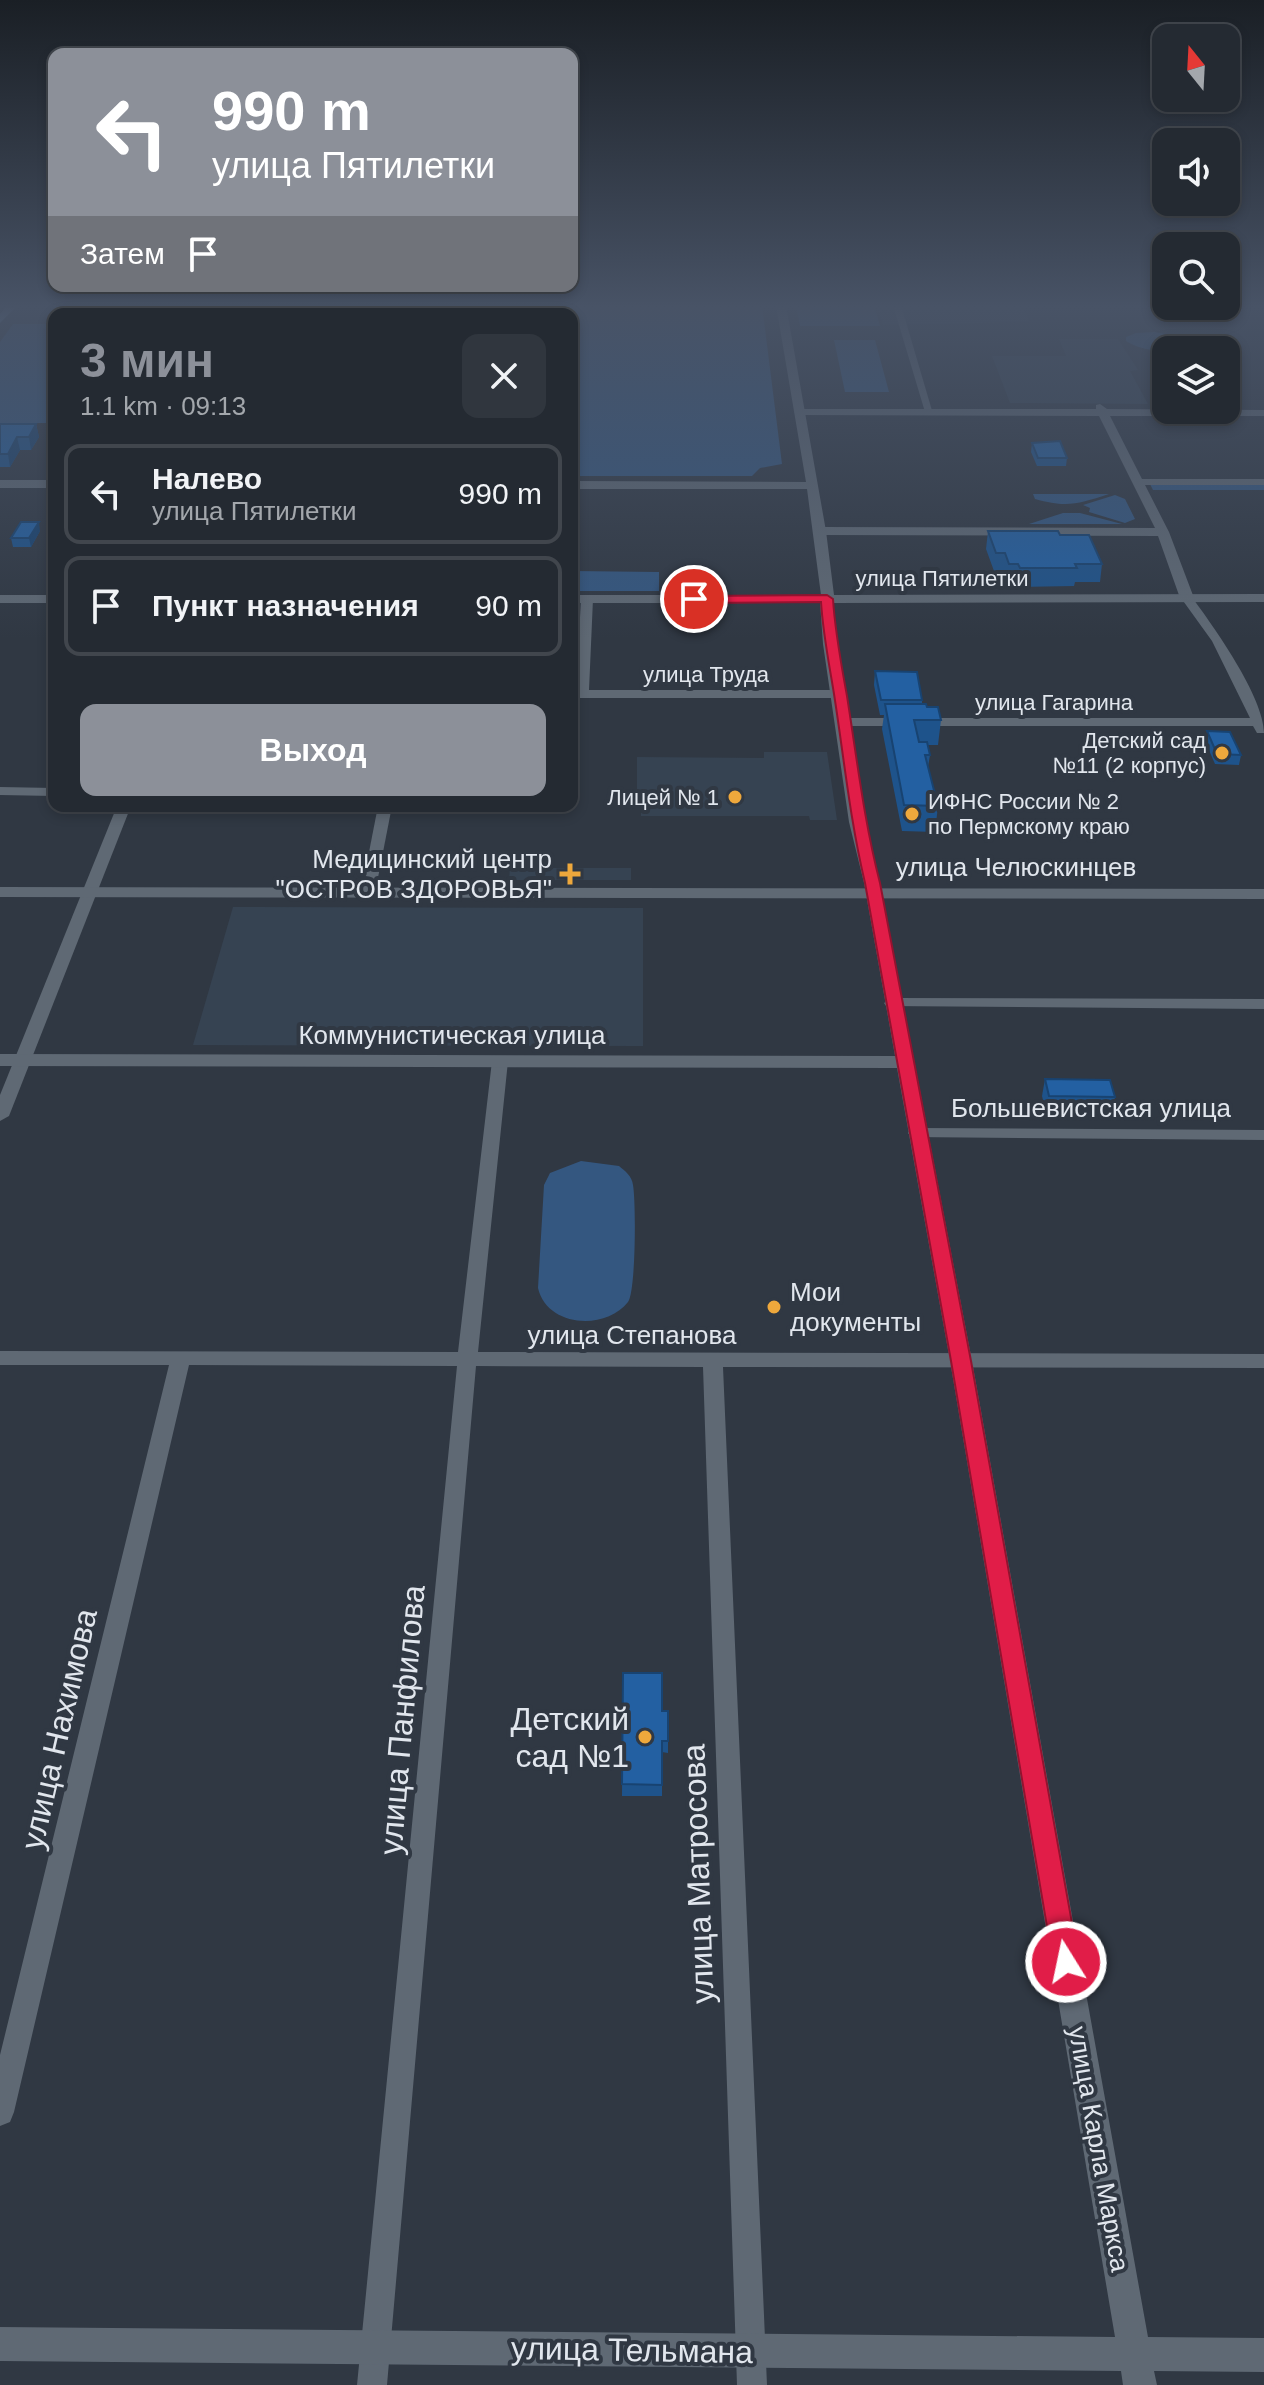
<!DOCTYPE html>
<html lang="ru">
<meta charset="utf-8">
<style>
:root{--surface:#242a32;--page:#30363e;--text:#f1f3f6;--muted:#a3a7ac;--line:#41464d;--accent:#8c9099}
body{margin:0;font-family:Arial,sans-serif;background:var(--page);color:var(--text);height:100vh;display:flex;flex-direction:column;font-size:30px;white-space:nowrap}
*{box-sizing:border-box;margin:0}
p{font-size:26px;color:var(--muted)}
.icon{flex:none;width:44px;height:44px;fill:none;stroke:currentColor;stroke-width:2;stroke-linecap:round;stroke-linejoin:round}
.map{position:relative;flex:1;overflow:hidden}
.details{position:absolute;left:48px;top:308px;width:530px;height:504px;display:flex;flex-direction:column;background:var(--surface);border-radius:16px;box-shadow:0 4px 12px #0003,0 0 0 2px var(--line)}
.details>*{flex:none}
.guide{position:absolute;left:48px;top:48px;width:530px;height:244px;border-radius:16px;box-shadow:0 4px 12px #0003,0 0 0 2px var(--line);background:#8c9099;color:#fff;overflow:hidden}
.needle{width:52px;rotate:342deg}
.tools{position:absolute;left:1152px;top:24px;display:grid;gap:16px}
.tools a{display:grid;place-items:center;width:88px;height:88px;border-radius:16px;background:var(--surface);box-shadow:0 4px 12px #0003,0 0 0 2px var(--line);font-size:40px}
.pin{position:absolute;display:grid;place-items:center;width:68px;height:68px;color:#fff;margin:-34px;border:4px solid #fff;border-radius:50%;box-shadow:0 2px 8px #0007}
.me{position:absolute;width:88px;margin:-44px;rotate:350deg;stroke-linejoin:round;filter:drop-shadow(0 0 6px #0008)}
.turn{display:flex;align-items:center;gap:28px;height:168px;padding:0 32px;font-size:36px}
.turn .icon{width:104px;height:104px;stroke-width:2.5}
.turn b{display:block;font-size:56px;line-height:68px}
.then{display:flex;align-items:center;height:76px;padding:0 32px;background:#0003;gap:16px;font-size:30px}
.round{display:grid;place-items:center;flex:none;width:84px;height:84px;border-radius:16px;background:var(--page)}
.headline{display:flex;align-items:center;justify-content:space-between;height:136px;padding:0 32px}
h1{font-size:48px;font-weight:800;line-height:60px;color:var(--accent)}
.action{display:flex;gap:16px;margin-top:auto;padding:16px 32px}
.action a{flex:1;height:92px;border-radius:16px;background:var(--accent);color:#fff;font-size:32px;font-weight:800;line-height:92px;text-align:center}
ul{padding:0;list-style:none}
li{display:flex;align-items:center;gap:24px;height:100px;margin:0 16px 12px;padding:0 16px;border:4px solid var(--line);border-radius:16px}
li div{flex:1}
li b{display:block;font-size:30px}
li em{font-style:normal}
.map>svg:first-child{display:block}
</style>
<div class="map">
<svg width="1264" height="2385" viewBox="0 0 1264 2385">
<rect width="100%" height="100%" fill="#303843"/>
<g fill="#364352">
<path d="M877,305H1022L1030,322L883,325Z"/>
<path d="M1059,339H1118L1138,370L1130,371L1148,404L1010,403L992,356H1066Z"/>
<path d="M764,752H827L837,820H810L809,816H641V808H637V757L764,758Z"/>
<path d="M510,868H631V880H509Z"/>
<path d="M233,907L643,908V1046L193,1045Z"/>
</g>
<g fill="#345780">
<path d="M228,305H762L782,464L760,468L752,476H572L574,356L572,314H222Z"/>
<path d="M796,305H874L880,326H800Z"/>
<path d="M13,324H54V423H0V342Z"/>
<path d="M1155,332L1173,335L1184,343C1170,355 1141,351 1126,341V337L1136,333Z"/>
<path d="M834,340H875L889,392H845Z"/>
<path d="M1149,482L1264,483V490H1153Z"/>
<path d="M1033,494H1109C1078,504 1067,508 1035,499Z"/>
<path d="M1115,495L1125,499L1135,519L1125,523L1089,512L1090,508L1083,505Z"/>
<path d="M1063,513H1080L1122,524H1029Z"/>
<path d="M572,571L659,572V591H572Z"/>
<path d="M581,1161L619,1166C625,1171 632,1176 633,1185C636,1201 636,1291 628,1302C605,1331 547,1327 538,1288L544,1185L550,1173Z"/>
</g>
<g fill="none" stroke-linecap="round" stroke-linejoin="round">
<g fill="#5f6974" fill-rule="evenodd">
<path d="M893,305H901L933,414L925,412Z"/>
<path d="M1187,594L1191,596C1214,627 1264,697 1264,733H1257L1253,726H844L837,722L844,718H1250L1212,641L1181,598Z"/>
<path d="M587,595L593,599L589,690H840L846,694L840,698H572V690H576L581,599Z"/>
<path d="M0,787L54,788V796L0,795Z"/>
<path d="M117,806H131L9,1116L0,1121V1095Z"/>
<path d="M378,806H392L375,893L368,897L361,893Z"/>
<path d="M892,998L1264,999V1009L886,1006L884,1003Z"/>
<path d="M500,1056L508,1061L478,1352L1264,1354V1368L723,1367L767,2385H737L703,1367L476,1366L387,2385H357L457,1366L189,1365L14,2112L10,2122L0,2126V2055L169,1365H0V1351L458,1352L492,1061Z"/>
<path d="M917,1128L1264,1130V1140L911,1137L908,1133L911,1129Z"/>
</g>
<g fill="#5f6974" fill-rule="evenodd">
<path d="M1100,404L1107,409L1264,410V416H1110L1142,479H1264V485H1145L1169,532L1194,598L1192,601L1180,598L1158,536L820,535L814,531L820,527L1155,528L1099,416L799,415L794,412L799,409H1096V405Z"/>
<path d="M0,887L1264,889V899L0,897Z"/>
</g>
<g fill="#5f6974" fill-rule="evenodd">
<path d="M776,305H786L826,531L834,595L1264,594V602L833,603V609L865,822L880,883L972,1361L1148,2337L1264,2338V2372L1154,2371L1157,2385H1123L1121,2371L0,2361V2327L1115,2337L950,1361L897,1068L0,1066V1054L895,1056L864,883L849,822L823,644L820,603H572V595H821L807,489H572V481L806,482Z"/>
<rect x="0" y="480" width="54" height="8"/>
<rect x="0" y="595" width="54" height="8"/>
</g>
<path fill="#7b9dc6" fill-rule="evenodd" d="M8,305H18L0,323V314Z"/>
</g>
<g fill="#1e538b">
<path d="M813,305H860V313H814Z"/>
<path d="M0,424H36L39,437L31,450H20L10,467H0Z"/>
<path d="M1032,443L1067,458L1066,466H1037L1031,452Z"/>
<path d="M40,531L31,547H13L11,538Z"/>
<path d="M988,531L1060,535L1102,564L1100,582H1075L1074,586L1018,587L1016,582H1007L1003,571H994L986,549Z"/>
<path d="M875,671L922,700V704L941,720L938,745H928L930,755L928,767L938,806L935,832L902,831L882,729L884,715H880L874,685Z"/>
<path d="M1207,731L1241,755L1239,765L1215,764L1205,741Z"/>
<path d="M1045,1079L1115,1097L1112,1113H1046L1042,1096Z"/>
<path d="M623,1673L662,1711L668,1741V1753L662,1752V1796H622Z"/>
</g>
<g fill="#184371">
<path d="M36,424L39,437L31,450L29,437Z"/>
<path d="M17,437L20,450L10,467L8,454Z"/>
<path d="M39,522L40,531L31,547L29,538Z"/>
</g>
<g fill="#2360a2" stroke="#184371" stroke-width="2">
<path d="M0,424H36L29,437H17L8,454H0Z"/>
<path d="M1060,441L1067,458H1038L1032,443Z"/>
<path d="M21,522H39L29,538H11Z"/>
<path d="M988,531H1058L1060,535H1089L1102,564H1075L1077,568H1020L1018,564H1009L1005,553H996Z"/>
<path d="M875,671L917,672L922,700H881Z"/>
<path d="M885,704H926L927,707H938L941,720H914L919,742H927L930,755H925L938,806L904,805Z"/>
<path d="M1207,731L1230,732L1241,755L1217,754Z"/>
<path d="M1045,1079L1110,1080L1115,1097L1049,1096Z"/>
<path d="M623,1673H662V1711H668V1741H662V1785L622,1784Z"/>
</g>
<linearGradient id="sky" x2="0" y2="1"><stop stop-color="#1a1f25"/><stop offset="0.48" stop-color="#485366"/><stop offset="1" stop-color="#485366" stop-opacity="0"/></linearGradient>
<rect width="1264" height="639" fill="url(#sky)"/>
<path fill="#e11d48" stroke="#92132f" stroke-width="2" d="M827,595L833,599C835,632 841,663 847,696C857,759 864,821 880,883L971,1361L1079,1962L1076,1971L1066,1975L1057,1971L1053,1962L951,1361L865,883C850,820 844,758 834,694C829,663 823,634 821,602L694,603L688,599L694,596Z"/>
<g fill="#eea83c" stroke="#303843" stroke-width="3">
<circle cx="1222" cy="753" r="8"/>
<circle cx="735" cy="797" r="8"/>
<circle cx="912" cy="814" r="8"/>
<path d="M566 862h8v8h8v8h-8v8h-8v-8h-8v-8h8z"/>
<circle cx="774" cy="1307" r="8"/>
<circle cx="645" cy="1737" r="8"/>
</g>
<g text-anchor="middle" dominant-baseline="central" stroke-width="8" stroke-linejoin="round" paint-order="stroke">
<g font-size="22" fill="#e1e6ed" stroke="#303843">
<text x="942" y="578">улица Пятилетки</text>
<text x="706" y="674">улица Труда</text>
<text x="1054" y="702">улица Гагарина</text>
</g>
<g font-size="22" fill="#e1e6ed" stroke="#303843" text-anchor="end">
<text x="1206" y="740">Детский сад<tspan x="1206" dy="25">№11 (2 корпус)</tspan></text>
<text x="719" y="797">Лицей № 1</text>
<text x="928" y="801" text-anchor="start">ИФНС России № 2<tspan x="928" dy="25">по Пермскому краю</tspan></text>
</g>
<g font-size="26" fill="#e1e6ed" stroke="#303843" text-anchor="end">
<text x="552" y="859">Медицинский центр<tspan x="552" dy="30">"ОСТРОВ ЗДОРОВЬЯ"</tspan></text>
<text x="790" y="1292" text-anchor="start">Мои<tspan x="790" dy="30">документы</tspan></text>
</g>
<g font-size="26" fill="#e1e6ed" stroke="#303843">
<text x="1016" y="867">улица Челюскинцев</text>
<text x="452" y="1035">Коммунистическая улица</text>
<text x="1091" y="1108">Большевистская улица</text>
<text x="632" y="1335">улица Степанова</text>
<text transform="translate(1099 2149) rotate(80)">улица Карла Маркса</text>
</g>
<g font-size="32" fill="#e1e6ed" stroke="#303843" text-anchor="end">
<text x="629" y="1719">Детский<tspan x="629" dy="37">сад №1</tspan></text>
</g>
<g font-size="32" fill="#e1e6ed" stroke="#303843">
<text transform="translate(402 1720) rotate(-85)">улица Панфилова</text>
<text transform="translate(59 1729) rotate(-77)">улица Нахимова</text>
<text transform="translate(698 1874) rotate(-92)">улица Матросова</text>
<text transform="translate(632 2350) rotate(1)">улица Тельмана</text>
</g>
</g>
</svg>
<div class="tools">
<a><svg class="needle" viewBox="-14 -14 28 28"><path d="M0-13l5 13h-10z" fill="#e53935"/><path d="M0 13l5-13h-10z" fill="#a3a7ac"/></svg></a>
<a><svg class="icon" aria-label="sound" viewBox="0 0 24 24"><path d="M4 9h4l5-4v14l-5-4H4zM17 9q2 3 0 6"/></svg></a>
<a><svg class="icon" aria-label="search" viewBox="0 0 24 24"><circle cx="10" cy="10" r="6"/><path d="M15 15l6 6"/></svg></a>
<a><svg class="icon" aria-label="layers" viewBox="0 0 24 24"><path d="M12 4l9 5-9 5-9-5zM3 14l9 5 9-5"/></svg></a>
</div>
<div class="pin" style="left:694px;top:599px;background:#d93025"><svg class="icon" aria-label="arrive" viewBox="0 0 24 24"><path d="M6 21V4h12l-3 4 3 4H6"/></svg></div>
<svg class="me" style="left:1066px;top:1962px" viewBox="-20 -20 40 40"><circle r="17" fill="#e11d48" stroke="#fff" stroke-width="3"/><path d="M0-11L8 9 0 5-8 9z" fill="#fff"/></svg>
<div class="guide">
<div class="turn"><svg class="icon" aria-label="left" viewBox="0 0 24 24"><path d="M17 20v-9H6M10 6l-5 5 5 5"/></svg><div><b>990 m</b>улица Пятилетки</div></div>
<div class="then">Затем<svg class="icon" aria-label="arrive" viewBox="0 0 24 24"><path d="M6 21V4h12l-3 4 3 4H6"/></svg></div>
</div>
<section class="details">
<div class="headline"><div><h1>3 мин</h1><p>1.1 km · 09:13</p></div><a class="round"><svg class="icon" aria-label="close" viewBox="0 0 24 24"><path d="M6 6l12 12M18 6L6 18"/></svg></a></div>
<ul>
<li><svg class="icon" aria-label="left" viewBox="0 0 24 24"><path d="M17 20v-9H6M10 6l-5 5 5 5"/></svg><div><b>Налево</b><p>улица Пятилетки</p></div><em>990 m</em></li>
<li><svg class="icon" aria-label="arrive" viewBox="0 0 24 24"><path d="M6 21V4h12l-3 4 3 4H6"/></svg><div><b>Пункт назначения</b></div><em>90 m</em></li>
</ul>
<div class="action"><a>Выход</a></div>
</section>
</div>
